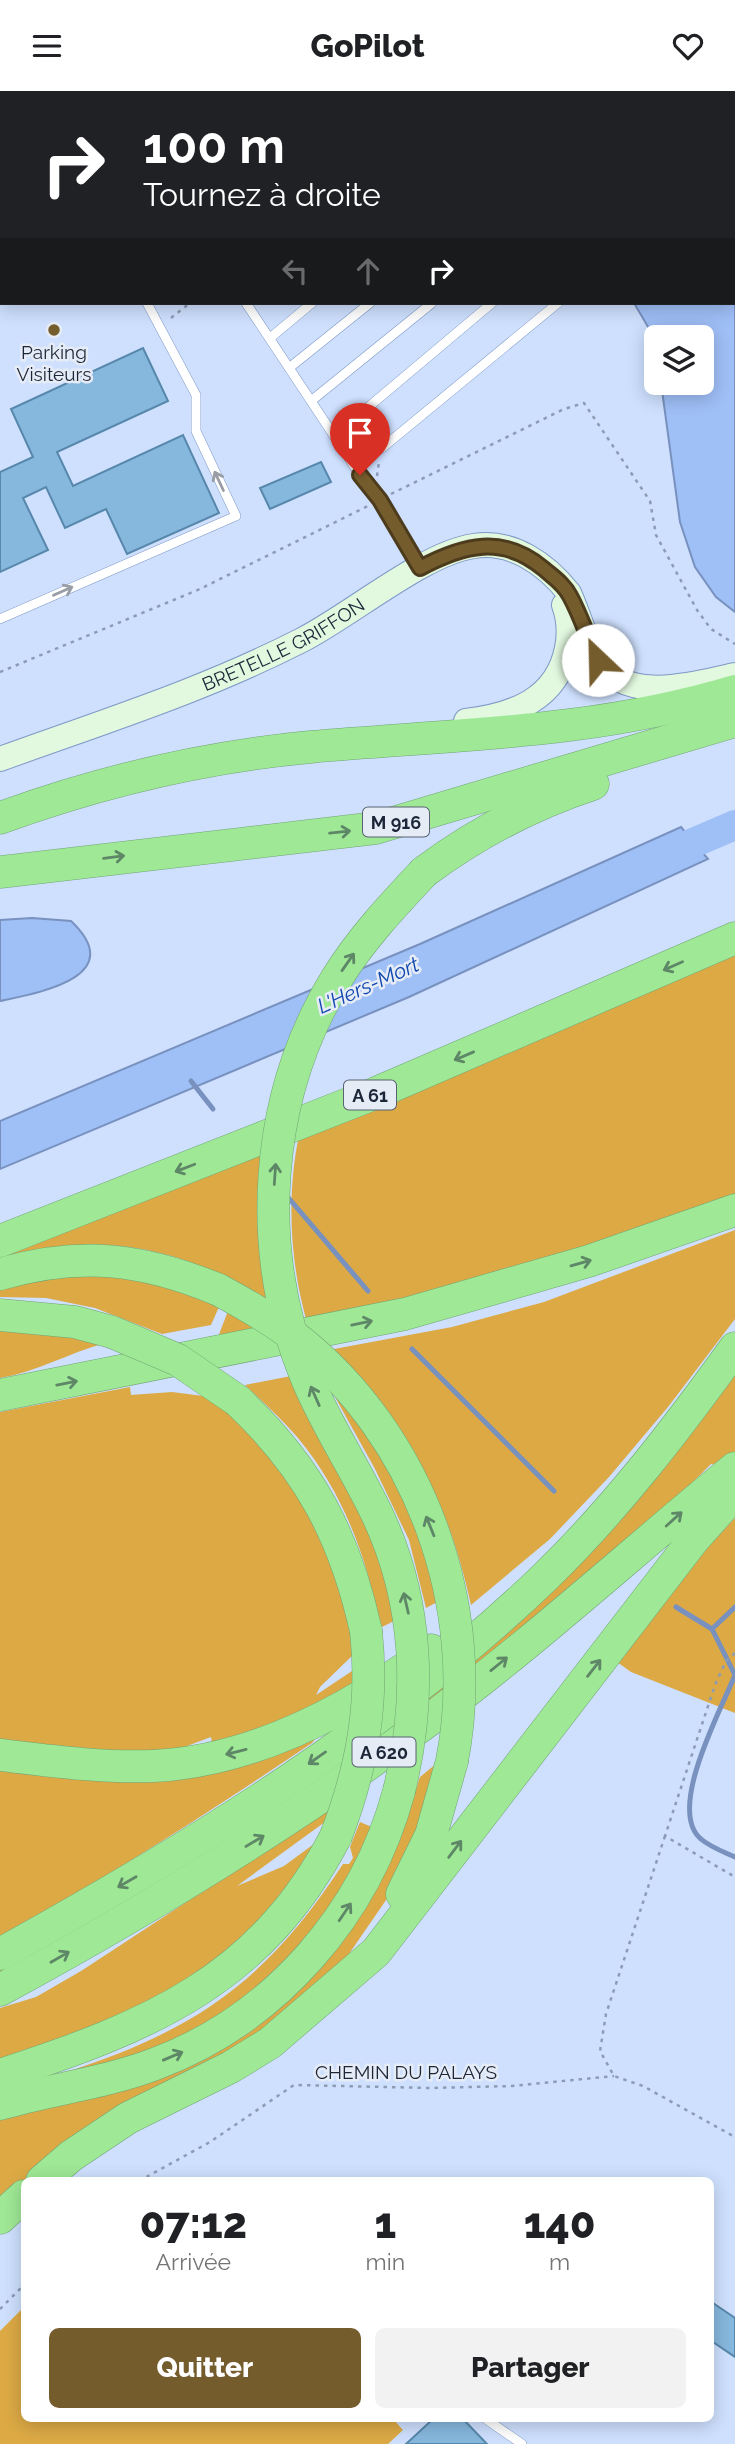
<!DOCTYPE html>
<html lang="fr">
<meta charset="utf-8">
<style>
:root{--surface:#fff;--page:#f2f2f2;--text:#202124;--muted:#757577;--accent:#755c2d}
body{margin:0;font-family:Raleway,sans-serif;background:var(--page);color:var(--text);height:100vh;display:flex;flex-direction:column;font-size:26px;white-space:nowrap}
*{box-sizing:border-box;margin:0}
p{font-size:23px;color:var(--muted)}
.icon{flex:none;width:38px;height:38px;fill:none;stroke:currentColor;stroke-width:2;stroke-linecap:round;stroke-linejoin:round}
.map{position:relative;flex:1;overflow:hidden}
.drawer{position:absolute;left:21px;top:2086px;width:693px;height:245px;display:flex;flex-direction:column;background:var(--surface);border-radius:10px;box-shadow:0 4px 18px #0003}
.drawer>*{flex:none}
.banner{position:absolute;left:0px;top:0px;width:735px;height:214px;box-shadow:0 4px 18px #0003;background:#202124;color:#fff;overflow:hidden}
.fabs{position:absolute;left:644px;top:234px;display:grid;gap:14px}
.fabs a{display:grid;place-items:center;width:70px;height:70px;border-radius:10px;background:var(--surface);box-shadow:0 4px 18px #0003;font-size:35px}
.pin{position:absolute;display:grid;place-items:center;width:60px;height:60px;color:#fff;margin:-72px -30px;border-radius:50% 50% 50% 0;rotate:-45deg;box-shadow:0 0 7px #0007}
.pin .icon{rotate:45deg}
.me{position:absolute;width:77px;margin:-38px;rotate:336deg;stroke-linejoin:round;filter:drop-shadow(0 0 5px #0008)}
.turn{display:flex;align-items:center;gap:24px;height:147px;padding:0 28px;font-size:32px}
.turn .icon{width:91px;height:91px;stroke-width:2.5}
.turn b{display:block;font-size:49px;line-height:60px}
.lanes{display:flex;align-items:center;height:66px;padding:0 28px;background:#0003;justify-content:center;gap:35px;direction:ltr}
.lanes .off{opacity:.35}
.eta{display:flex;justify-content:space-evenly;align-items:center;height:119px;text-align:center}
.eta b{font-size:42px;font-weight:800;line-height:49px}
.primary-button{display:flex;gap:14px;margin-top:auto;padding:14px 28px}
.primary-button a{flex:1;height:80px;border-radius:10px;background:var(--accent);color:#fff;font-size:28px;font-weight:800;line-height:80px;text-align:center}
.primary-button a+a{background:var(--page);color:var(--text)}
header{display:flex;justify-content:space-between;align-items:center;height:91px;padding:0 28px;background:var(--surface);font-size:32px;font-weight:800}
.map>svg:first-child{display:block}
</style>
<header><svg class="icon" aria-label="menu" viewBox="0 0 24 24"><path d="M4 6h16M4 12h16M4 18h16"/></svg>GoPilot<svg class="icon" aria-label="heart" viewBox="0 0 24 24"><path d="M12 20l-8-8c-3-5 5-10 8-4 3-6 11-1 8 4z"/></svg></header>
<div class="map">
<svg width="735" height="2353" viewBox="0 0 735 2353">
<rect width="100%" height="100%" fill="#cee0fe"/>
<g fill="#dca945">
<path d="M735,859V1109L668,1134L308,1235C290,1173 286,1107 299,1044Z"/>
<path d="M263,1059L258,1127L267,1208C213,1176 154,1152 90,1154C62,1155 33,1163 5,1168L1,1161Z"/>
<path d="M735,1139V1228L668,1316L609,1386L550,1448L471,1514C448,1409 408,1336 334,1258L452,1236L544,1211Z"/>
<path d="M58,1180L170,1188L219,1216L211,1234L162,1243L95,1217L46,1207L0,1206V1192Z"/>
<path d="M228,1220L255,1237L218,1246Z"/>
<path d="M0,1237L29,1238L105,1252C69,1262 36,1281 0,1287Z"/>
<path d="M735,1279V1361L720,1374L711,1373L682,1402L442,1603L260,1730L0,1886V1878L343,1664Z"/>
<path d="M291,1285L353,1403L378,1461L396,1529L380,1537C368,1468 343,1401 298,1347C282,1328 263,1311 245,1294Z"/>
<path d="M130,1296L131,1304L172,1301L203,1305L234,1325L300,1402L341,1494L355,1562L320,1596L316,1604L355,1578L354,1597L314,1620L213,1658L211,1646L155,1667L0,1654V1321Z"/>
<path d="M335,1306C391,1363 418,1434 439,1510L426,1517L409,1449L375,1378Z"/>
<path d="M735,1427V1622L631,1581L617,1571L673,1493Z"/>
<path d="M324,1637L312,1652C210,1721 107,1786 0,1847V1677L55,1683Z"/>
<path d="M442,1668L395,1796L340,1876L270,1941L51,2065L0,2115V2028L103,2005L160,1987L259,1933L303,1896L377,1797L403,1739L420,1686Z"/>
<path d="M333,1715L329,1728L237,1795L284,1775L318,1750L298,1784L236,1856L150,1913L0,1972V1917L36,1906L81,1880Z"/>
<path d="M360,1731L379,1739L362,1776L286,1879L169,1957L67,1984V1981C198,1938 267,1889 343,1773H349L353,1767L350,1756Z"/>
<path d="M24,2216V2328H393L403,2339L388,2353H0V2240Z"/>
</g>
<g fill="#9fbff7" stroke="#7891be" stroke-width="2">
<path d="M583,0H735V521L716,506L695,476L680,431L661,292H702V247H656V262L654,246L634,212H733V2Z"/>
<path d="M681,736L708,768L409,906L0,1078V1030L420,853Z"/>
<path d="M32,827L71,830C130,886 38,902 0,910V829Z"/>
</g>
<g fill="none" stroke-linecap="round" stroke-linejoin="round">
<g stroke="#7891be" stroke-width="5">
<path d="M191,990L213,1018"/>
<path d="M286,1104L368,1200"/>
<path d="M412,1258L554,1400"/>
<path d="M676,1516L712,1538L735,1584"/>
<path d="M712,1538L735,1516"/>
<path d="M735,1584C721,1619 666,1719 701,1748C710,1756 724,1761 735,1766"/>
</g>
<path stroke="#9fbff7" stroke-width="30" d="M658,767L735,734"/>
</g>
<g fill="#86b7dd" stroke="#5787ab" stroke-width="2">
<path d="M143,257L168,310L57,361L73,395L183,344L219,422L127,463L106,418L65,437L46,396L23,407L48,459L0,481V381L33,366L11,318Z"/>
<path d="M321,371L331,391L270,418L260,397Z"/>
<path d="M710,2210L735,2227V2266L710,2249Z"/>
<path d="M433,2328H463L487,2353H406Z"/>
</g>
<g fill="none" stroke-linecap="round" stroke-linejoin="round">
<g stroke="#7e98c7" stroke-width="10">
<g id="lane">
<path d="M104,0L105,2"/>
<path d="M439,0L440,2"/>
<path d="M326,2L328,0"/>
<path d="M375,2L377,0"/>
<path d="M0,170L2,169"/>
<path d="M246,212L360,384L380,409L418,474"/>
<path d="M270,247L312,212"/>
<path d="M289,277L370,212"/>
<path d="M311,310L432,212"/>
<path d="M345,335C356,346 365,362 382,357L558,212"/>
<path d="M334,345L492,212"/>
<path d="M0,528L236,425L196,340V304L147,212"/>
<path d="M486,2328L522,2353"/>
</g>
</g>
<g stroke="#7e98c7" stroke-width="26">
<g id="secondary">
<path d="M466,630C513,624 557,609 567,557C570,542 569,528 564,514"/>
<path id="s1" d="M0,668C105,630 202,600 302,549C351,524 424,462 474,455C512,449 546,473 569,502C579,524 585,548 597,568C626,614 692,593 735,584"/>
</g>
</g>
<g stroke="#71a475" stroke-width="33">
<g id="highway">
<path d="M0,727C99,691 204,666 310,656C457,643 591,643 735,600"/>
<path d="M0,781L376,737L735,630"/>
<path d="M424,781C475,743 532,713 593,693"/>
<path d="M0,1150L376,1002L735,847"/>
<path d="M0,1183C81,1160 142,1167 219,1199"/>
<path d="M0,1224L75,1231L112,1241"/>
<path d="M0,1304L405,1223L589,1170L735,1119"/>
<path d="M238,1310C309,1377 345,1445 366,1540"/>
<path d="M0,1664C51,1670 103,1677 154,1675C256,1670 351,1618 431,1559"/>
<path d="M402,1803L431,1744L452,1670"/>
<path d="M0,1863C190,1758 390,1636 546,1485C617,1416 678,1336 735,1257"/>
<path d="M0,1899C146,1820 287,1734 421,1635C530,1555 630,1463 735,1377"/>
<path d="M0,1984C148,1936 261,1890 336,1745"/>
<path d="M0,2013C51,1998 105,1992 155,1973C275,1928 366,1823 399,1700"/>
<path d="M42,2090L71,2065L128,2027L231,1976L270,1952L376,1861L694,1448L735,1402"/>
<path d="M0,2127L24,2105"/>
</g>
</g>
<g stroke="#8c9cb5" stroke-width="2.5" stroke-dasharray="3.5 5" stroke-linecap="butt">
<path d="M565,2V0"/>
<path d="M171,227L190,212"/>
<path d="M377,385L379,371"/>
<path d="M391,403L564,318L584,312L650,410L656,444L697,519L711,538L735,553"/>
<path d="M0,581L200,498L370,414"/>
<path d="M735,1562L726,1570L715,1594L665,1745L735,1786"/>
<path d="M665,1745L606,1923L600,1960L614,1985L643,1995L735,2046"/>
<path d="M139,2090L210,2051L294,1994L431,1997L512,1995L614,1985"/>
<path d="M0,2218L24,2194"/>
</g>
<use href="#lane" stroke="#fff" stroke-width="9"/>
<use href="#secondary" stroke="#e2f8df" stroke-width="24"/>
<use href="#highway" stroke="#9fe895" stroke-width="32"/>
<g stroke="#71a475" stroke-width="33" stroke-linecap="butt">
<g id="highway-bridge">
<path d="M219,1199C245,1213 272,1228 296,1247C420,1344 482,1516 452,1670"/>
<path d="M112,1241L178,1269L238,1310"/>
<path d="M399,1700C422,1607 419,1510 376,1421C355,1377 327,1335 308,1290C254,1162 263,1006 337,887C361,848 393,814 424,781"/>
<path d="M336,1745C362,1677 374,1613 366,1540"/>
</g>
</g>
<use href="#highway-bridge" stroke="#9fe895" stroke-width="32"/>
</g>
<defs><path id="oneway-shaft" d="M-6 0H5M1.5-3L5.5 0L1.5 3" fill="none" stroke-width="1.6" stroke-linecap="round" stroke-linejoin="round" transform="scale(1.75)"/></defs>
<g stroke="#999da6">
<use href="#oneway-shaft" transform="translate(219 390) rotate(-115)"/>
<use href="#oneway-shaft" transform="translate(63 500) rotate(-24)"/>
</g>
<g stroke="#5e8767">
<use href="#oneway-shaft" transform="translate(340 741) rotate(-6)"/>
<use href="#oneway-shaft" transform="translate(114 766) rotate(-7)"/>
<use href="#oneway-shaft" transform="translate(348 871) rotate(-55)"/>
<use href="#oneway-shaft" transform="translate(673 875) rotate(156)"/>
<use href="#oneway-shaft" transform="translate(464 965) rotate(157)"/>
<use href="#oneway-shaft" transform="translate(185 1077) rotate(159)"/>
<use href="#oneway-shaft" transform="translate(275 1083) rotate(-86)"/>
<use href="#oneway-shaft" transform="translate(581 1172) rotate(-16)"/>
<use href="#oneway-shaft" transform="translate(362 1232) rotate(-12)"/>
<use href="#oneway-shaft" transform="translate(67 1292) rotate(-11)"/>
<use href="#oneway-shaft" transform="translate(315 1305) rotate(-114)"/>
<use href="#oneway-shaft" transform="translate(674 1428) rotate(-42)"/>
<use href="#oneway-shaft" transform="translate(430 1435) rotate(-112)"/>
<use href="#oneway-shaft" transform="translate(406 1512) rotate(-103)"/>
<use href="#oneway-shaft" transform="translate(499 1573) rotate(-39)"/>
<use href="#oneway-shaft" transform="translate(594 1577) rotate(-52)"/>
<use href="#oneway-shaft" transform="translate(236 1661) rotate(166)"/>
<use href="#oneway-shaft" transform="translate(317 1667) rotate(145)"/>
<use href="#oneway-shaft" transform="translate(255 1750) rotate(-31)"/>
<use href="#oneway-shaft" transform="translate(455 1758) rotate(-53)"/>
<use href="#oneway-shaft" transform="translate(127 1791) rotate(150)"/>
<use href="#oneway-shaft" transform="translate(345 1821) rotate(-56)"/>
<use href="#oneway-shaft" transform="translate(60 1866) rotate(-30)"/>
<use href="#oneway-shaft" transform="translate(173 1965) rotate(-23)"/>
</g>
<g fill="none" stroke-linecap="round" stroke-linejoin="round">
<g stroke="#4c3c1d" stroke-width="18">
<path id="route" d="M360,384L380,409L420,477C463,454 503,443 544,478C553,486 564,493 570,505C581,525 588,548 598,569"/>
</g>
<use href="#route" stroke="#755c2d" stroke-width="12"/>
</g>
<circle fill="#755c2d" stroke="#e6ecf6" stroke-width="2.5" cx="54" cy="239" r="7"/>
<g text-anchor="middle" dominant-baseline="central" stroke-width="5" stroke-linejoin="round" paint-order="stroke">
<g fill="#e6ecf6" stroke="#596172" stroke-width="2">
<rect x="363" y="716.5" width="66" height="29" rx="5"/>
<rect x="344" y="989.5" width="52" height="29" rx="5"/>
<rect x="352.5" y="1646.5" width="63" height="29" rx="5"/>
</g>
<g font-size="18" font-weight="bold" fill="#1c2639">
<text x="396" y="731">M 916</text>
<text x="370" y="1004">A 61</text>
<text x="384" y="1661">A 620</text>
</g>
<g font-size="19" fill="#1c2639" stroke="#e6ecf6">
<text x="54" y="261">Parking<tspan x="54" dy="22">Visiteurs</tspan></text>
</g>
<g font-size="19" fill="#1c2639" stroke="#e6ecf6">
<text stroke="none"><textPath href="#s1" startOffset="306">BRETELLE GRIFFON</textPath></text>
<text x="406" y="1981">CHEMIN DU PALAYS</text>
</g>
<g font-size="21" font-style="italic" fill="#1048af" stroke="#e6ecf6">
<text transform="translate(368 894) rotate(-24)">L'Hers-Mort</text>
</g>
</g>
</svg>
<div class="fabs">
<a><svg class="icon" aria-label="layers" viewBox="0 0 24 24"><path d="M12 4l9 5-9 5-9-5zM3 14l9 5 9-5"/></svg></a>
</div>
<div class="pin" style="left:360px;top:384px;background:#d93025"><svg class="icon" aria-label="arrive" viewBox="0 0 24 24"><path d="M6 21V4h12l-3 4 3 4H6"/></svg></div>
<svg class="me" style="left:598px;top:569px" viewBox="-20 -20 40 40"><circle r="19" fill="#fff"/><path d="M0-13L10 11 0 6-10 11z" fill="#755c2d"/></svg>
<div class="banner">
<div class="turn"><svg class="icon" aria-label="right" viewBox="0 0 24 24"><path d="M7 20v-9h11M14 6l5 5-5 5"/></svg><div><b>100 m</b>Tournez à droite</div></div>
<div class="lanes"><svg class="icon off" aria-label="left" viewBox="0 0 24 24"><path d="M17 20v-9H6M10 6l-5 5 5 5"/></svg><svg class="icon off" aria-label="ahead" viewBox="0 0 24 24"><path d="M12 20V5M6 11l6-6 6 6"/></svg><svg class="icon" aria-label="right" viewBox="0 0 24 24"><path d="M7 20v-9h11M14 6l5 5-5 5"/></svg></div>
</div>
<section class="drawer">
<div class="eta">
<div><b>07:12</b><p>Arrivée</p></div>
<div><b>1</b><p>min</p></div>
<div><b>140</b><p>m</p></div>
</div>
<div class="primary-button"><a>Quitter</a><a>Partager</a></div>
</section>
</div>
